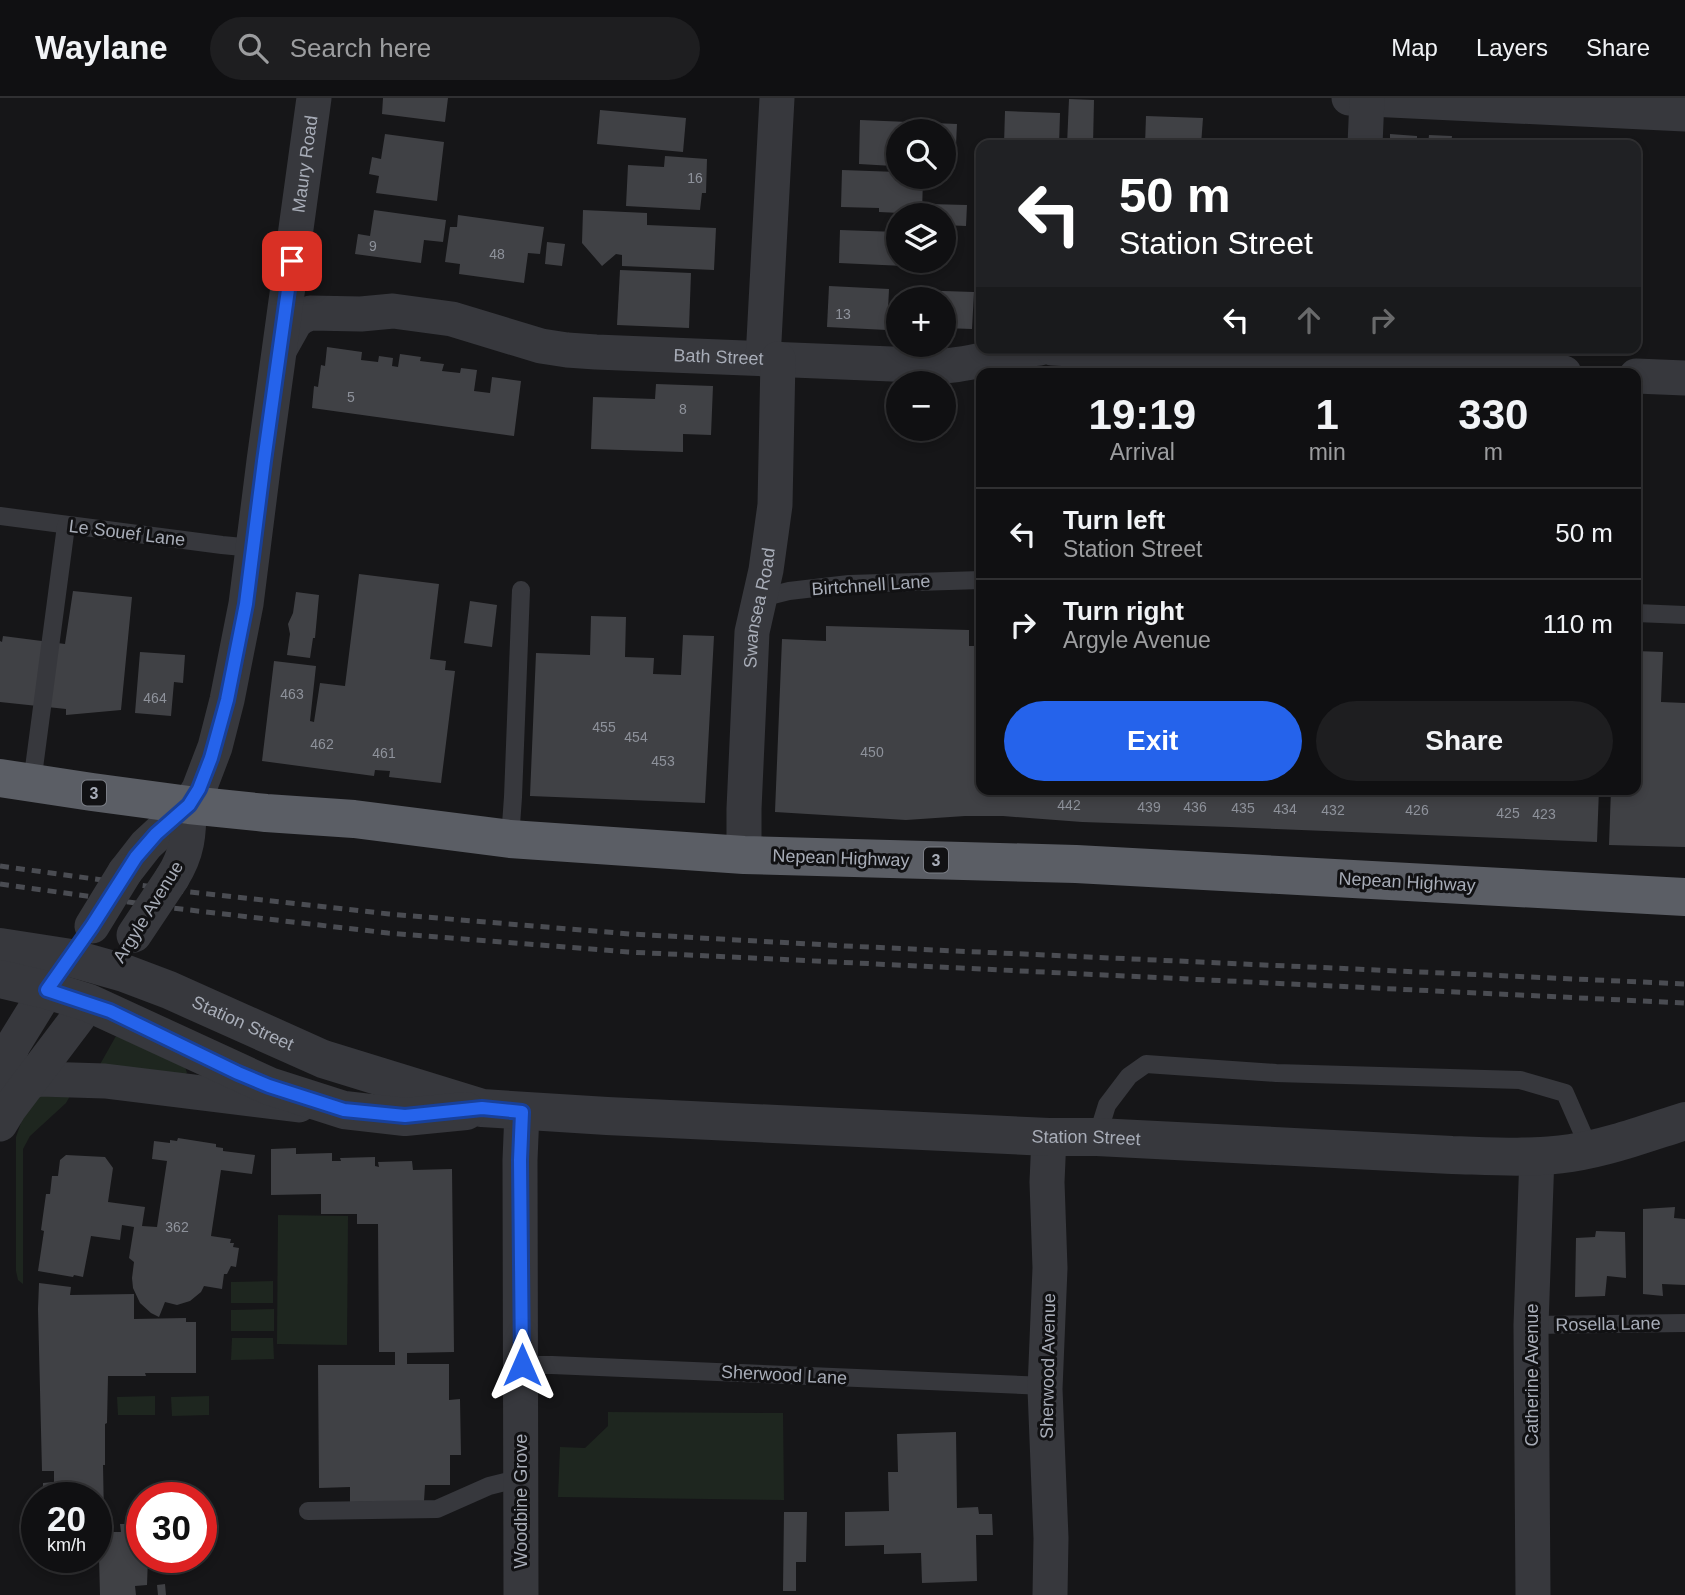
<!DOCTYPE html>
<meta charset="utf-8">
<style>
:root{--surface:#101012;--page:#1e1e20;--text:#f1f3f6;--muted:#9c9d9f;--line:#303032;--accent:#2563eb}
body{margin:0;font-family:Helvetica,sans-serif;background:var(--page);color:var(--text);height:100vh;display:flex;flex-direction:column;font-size:26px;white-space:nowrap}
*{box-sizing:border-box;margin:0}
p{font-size:23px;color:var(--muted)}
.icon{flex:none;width:38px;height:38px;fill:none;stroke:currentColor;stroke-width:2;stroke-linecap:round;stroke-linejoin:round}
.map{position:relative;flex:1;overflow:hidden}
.sheet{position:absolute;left:976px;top:270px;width:665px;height:427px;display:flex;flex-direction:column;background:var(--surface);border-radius:14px;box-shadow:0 4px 10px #0003,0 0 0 2px var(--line)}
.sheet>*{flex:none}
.hud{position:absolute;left:976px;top:42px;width:665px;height:214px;border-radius:14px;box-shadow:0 4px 10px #0003,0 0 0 2px var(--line);background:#202124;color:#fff;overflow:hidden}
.buttons{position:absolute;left:886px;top:21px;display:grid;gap:14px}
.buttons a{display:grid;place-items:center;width:70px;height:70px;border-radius:50%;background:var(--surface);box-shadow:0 4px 10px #0003,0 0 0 2px var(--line);font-size:35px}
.speed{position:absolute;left:21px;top:1384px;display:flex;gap:14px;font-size:35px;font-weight:700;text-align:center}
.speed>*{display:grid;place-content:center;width:91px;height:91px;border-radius:50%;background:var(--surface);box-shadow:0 4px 10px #0003,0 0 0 2px var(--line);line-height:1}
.speed small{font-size:18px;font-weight:400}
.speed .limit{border:10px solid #d22;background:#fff;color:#111}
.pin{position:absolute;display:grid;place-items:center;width:60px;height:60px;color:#fff;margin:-30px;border-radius:14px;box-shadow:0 4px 10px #0006}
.me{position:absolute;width:77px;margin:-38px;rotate:0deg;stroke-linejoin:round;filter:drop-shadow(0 0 5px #0008)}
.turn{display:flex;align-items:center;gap:24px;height:147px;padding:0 28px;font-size:32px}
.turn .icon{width:91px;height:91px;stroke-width:2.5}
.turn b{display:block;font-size:49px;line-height:60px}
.lanes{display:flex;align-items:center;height:66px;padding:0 28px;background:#0003;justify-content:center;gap:35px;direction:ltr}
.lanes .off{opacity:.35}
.eta{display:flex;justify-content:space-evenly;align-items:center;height:119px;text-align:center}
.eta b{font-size:42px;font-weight:600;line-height:49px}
.cta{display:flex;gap:14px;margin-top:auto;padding:14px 28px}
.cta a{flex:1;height:80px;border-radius:42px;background:var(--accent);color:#fff;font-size:28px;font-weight:600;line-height:80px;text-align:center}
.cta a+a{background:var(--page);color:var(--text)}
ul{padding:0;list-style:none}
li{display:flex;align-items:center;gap:21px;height:91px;padding:0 28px;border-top:2px solid var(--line)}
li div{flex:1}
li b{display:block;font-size:26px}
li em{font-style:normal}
header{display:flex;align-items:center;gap:42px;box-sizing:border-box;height:98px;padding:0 35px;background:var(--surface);border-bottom:2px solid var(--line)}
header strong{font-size:33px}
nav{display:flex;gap:38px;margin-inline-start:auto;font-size:24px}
.search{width:490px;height:63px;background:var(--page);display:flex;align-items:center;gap:18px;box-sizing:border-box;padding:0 24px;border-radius:38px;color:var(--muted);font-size:26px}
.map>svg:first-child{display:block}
</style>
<header>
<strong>Waylane</strong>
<div class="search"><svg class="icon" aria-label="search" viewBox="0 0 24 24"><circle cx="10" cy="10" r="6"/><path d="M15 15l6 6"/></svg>Search here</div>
<nav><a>Map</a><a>Layers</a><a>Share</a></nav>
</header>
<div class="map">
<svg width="1685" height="1497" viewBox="0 0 1685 1497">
<rect width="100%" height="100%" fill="#161618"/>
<g fill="#1e261f">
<path d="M116,938L185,969L187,975L180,979L98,970Z"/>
<path d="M42,996L70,998L66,1005L30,1038L23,1051V1186L18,1182L16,1173V1039L24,1016Z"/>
<path d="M278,1117L348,1118L347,1247L277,1246Z"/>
<path d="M273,1183V1205H231V1184Z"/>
<path d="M274,1211V1233H231V1212Z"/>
<path d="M232,1240H273L274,1261L231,1262Z"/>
<path d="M155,1298V1317H118L117,1299Z"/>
<path d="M209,1298V1317L172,1318L171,1299Z"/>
<path d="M608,1314L783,1315L784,1402L558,1399L560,1349L585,1350L608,1328Z"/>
</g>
<g fill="#404145">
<path d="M383,0H448L445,24L382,16Z"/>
<path d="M1069,1L1094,2L1093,47H1067Z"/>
<path d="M600,12L686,20L683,54L597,46Z"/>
<path d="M1005,13L1060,15L1059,47H1004Z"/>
<path d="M1146,18L1203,20L1201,47H1145Z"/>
<path d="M860,22L957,26L956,47H943V33H898V60H893V68L859,66Z"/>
<path d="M385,36L444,44L437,103L376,95L379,78L369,76L372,59L381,61Z"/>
<path d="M1390,36L1417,38V47H1390Z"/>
<path d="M1429,37L1452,38L1451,47H1428Z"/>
<rect x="1290" y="42" width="21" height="5"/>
<path d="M665,58L707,61L706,95H702L700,112L626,108L628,67L664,69Z"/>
<path d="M842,72L898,74V79H923L922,116L879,114V110L841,109Z"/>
<path d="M928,106L967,107L966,128L943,127V117H928Z"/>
<path d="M374,112L446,122L443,144L424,142L421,165L355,156L358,136L370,138Z"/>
<path d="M583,112L647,115V127L716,130L714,172L622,168V157L616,156L602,168L582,145Z"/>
<path d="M458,117L544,129L540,156L528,155L524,185L459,176L460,166L445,164L450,129H457Z"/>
<path d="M840,132L898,134V163H926V169L839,165Z"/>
<path d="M547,144L565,146L562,168L545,166Z"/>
<path d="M620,172L691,175L689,230L617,227Z"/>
<path d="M829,188L889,191L887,232L827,229Z"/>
<path d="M913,192L974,194L972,231L943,230V201H912Z"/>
<path d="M327,249L362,254L361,262L378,264L379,258L393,260L392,268L398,269L400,256L421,259L420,263L444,266L442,273L460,275L461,270L477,272L474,293L490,295L492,279L521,283L514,338L312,310L314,288L318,289L321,267L325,268Z"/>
<path d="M656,286L713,288L711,337L683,336V354L591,351L593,299L655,301Z"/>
<path d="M359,476L439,486L430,561L446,563L445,572L455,573L441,685L389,679L390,673L375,672L374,678L262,663L274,563L316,568L310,623L314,624L320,585L345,588Z"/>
<path d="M73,493L132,499L121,612L66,617V611L0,604V543L2,544L3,538L65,546Z"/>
<path d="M296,494L319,497L315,540H313L310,560L287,557L290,536L288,526L293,515Z"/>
<path d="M470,503L497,507L492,549L464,545Z"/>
<path d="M591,518L626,519L625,559L654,560L653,576L681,577L683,537L714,538L705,705L530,698L536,555L590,557Z"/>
<path d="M826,528L969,532V548H982V691H1599L1597,744L1230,729L1082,724L1003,718H965L906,722L775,714L782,541L826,543Z"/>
<path d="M1636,553L1663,554L1661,604L1685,605V749L1609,747L1611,691H1636Z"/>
<path d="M140,554L185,557L183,585L174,584L171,618L135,615Z"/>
<path d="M178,1040L216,1046V1049L223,1050V1053L255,1057L252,1076L221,1072L211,1138L231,1141L230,1145H234L233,1149L239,1150L236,1169L231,1168L227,1176H224L222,1191L204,1188L201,1194L190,1203L177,1207L165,1204L159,1219L151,1215L140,1205L133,1190L132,1180L134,1164L129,1160L134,1129L122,1127L120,1142L91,1138L83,1179L74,1177L73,1179L38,1173L44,1133L41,1132L46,1096H50L52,1078H58L60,1062L66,1057L105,1059L113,1070L108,1104L145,1109L142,1128L157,1129L167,1063L152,1061L154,1043L170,1045V1042L177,1043Z"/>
<path d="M296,1050V1056L332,1055V1063H341L340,1060L375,1059V1068L379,1069L378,1064L412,1063L413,1072L452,1071L454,1254L407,1255V1266H449V1302L460,1301L461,1357H450V1387H425L424,1403L350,1404V1389L319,1390L318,1267H395V1254H379L378,1126H357V1116H321V1096L271,1097V1051Z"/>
<path d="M1675,1109L1674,1120L1685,1121V1187L1662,1186L1663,1198L1643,1196V1111Z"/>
<path d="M1596,1133L1625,1134L1626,1180L1607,1178L1605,1198L1575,1199L1576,1140L1595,1139Z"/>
<path d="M39,1185L71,1189L70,1197L134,1196V1221L186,1220V1224H196V1275H145L146,1278H108L107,1325L105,1326V1367H103L104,1420H109V1434H121L120,1426H142V1460H148L147,1487L135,1488L136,1497H100L99,1459H96V1400H43V1385L54,1384V1373H42L38,1211Z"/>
<path d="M956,1334L957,1410L978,1409L979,1416H992L993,1437H976L977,1483L922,1485L921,1455L884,1456V1447L845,1448V1414L889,1413L888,1374H898L897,1336Z"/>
<path d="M784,1414H807L806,1464H796V1493H783Z"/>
<path d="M165,1486L166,1497H158L157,1487Z"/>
</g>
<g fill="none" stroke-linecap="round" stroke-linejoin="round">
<g stroke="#37383d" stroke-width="18">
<path d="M0,418L222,447L253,450"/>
<path d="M761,500L789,493L849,486L982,482"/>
<path d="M1636,515L1685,517"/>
<path d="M32,685L66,428"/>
<path d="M510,741L513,699L521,492"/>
<path d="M1097,1039L1107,1007L1129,978L1146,966L1276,975L1520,982L1565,995L1590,1052"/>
<path d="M1531,1227L1685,1225"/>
<path d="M521,1267H552L1046,1288"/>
<path d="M308,1413L437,1411L489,1388L521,1380"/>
</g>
<g stroke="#37383d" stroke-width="35">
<path d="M1349,0L1685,16"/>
<path d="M1365,47L1367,0"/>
<path id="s1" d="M281,249L295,224L301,219L310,215L361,216L393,213L452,221L541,248L567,252L596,254L941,268C975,267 1007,253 1040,250"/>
<path d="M1052,250L1564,275"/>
<path d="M763,261L777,0"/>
<path d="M1636,278L1685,280"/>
<path id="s2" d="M744,757V711L752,534L766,472L775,407L778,261"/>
<path id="s3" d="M125,774L146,747L189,707L199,691L215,649L227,602L246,506L264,363L314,0"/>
<path d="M172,780C188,755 189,736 189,707"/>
<path d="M32,983L40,981L105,983L299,1007"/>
<path d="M0,998L6,964L13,947L47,892"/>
<path d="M0,1026L9,1011L89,905"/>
<path d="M1049,1039L1047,1084L1050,1170L1045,1291L1051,1440L1050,1497"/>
<path d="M521,1497L520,1062L522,1014"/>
<path d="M1533,1497L1531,1227L1537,1057"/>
</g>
<g stroke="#37383d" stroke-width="38">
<path id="s4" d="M0,849L71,860L124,875L169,892L323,961L482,1010L607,1018L1049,1039H1097L1452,1057C1490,1058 1533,1061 1571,1055C1610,1049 1647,1035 1685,1023"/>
<path d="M0,881L47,892L89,905L269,988L344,1012L405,1019L466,1013"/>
</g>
<path stroke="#5b5e65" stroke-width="38" d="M0,680L92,694L189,707L266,715L354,721L510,741L744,757L1076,766L1685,799"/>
<g stroke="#4a4c52" stroke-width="5" stroke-dasharray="9 7" stroke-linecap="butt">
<path d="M0,768L182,793L389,816L630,836L846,848L1685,886"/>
<path d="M0,786L172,810L388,835L628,854L1685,905"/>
</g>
<g stroke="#37383d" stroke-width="35">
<path d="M92,828L125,774"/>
<path d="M134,837L172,780"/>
</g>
</g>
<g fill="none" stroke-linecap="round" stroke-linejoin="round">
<g stroke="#184099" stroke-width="18">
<path id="route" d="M292,163L264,363L246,506L227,602L211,660L199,691L189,707L156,736L136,759L92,828L47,892L110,913L238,975L269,988L344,1012L405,1018L482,1010L522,1014L520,1062L522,1267"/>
</g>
<use href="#route" stroke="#2563eb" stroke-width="12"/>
</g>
<g text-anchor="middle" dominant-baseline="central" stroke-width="6" stroke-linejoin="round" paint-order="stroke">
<g font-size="14" fill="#8e929b">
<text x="695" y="80">16</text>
<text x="373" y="148">9</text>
<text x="497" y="156">48</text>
<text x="843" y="216">13</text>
<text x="351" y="299">5</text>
<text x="683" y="311">8</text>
<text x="292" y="596">463</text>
<text x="155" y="600">464</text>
<text x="604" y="629">455</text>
<text x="636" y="639">454</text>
<text x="322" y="646">462</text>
<text x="872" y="654">450</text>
<text x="384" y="655">461</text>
<text x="663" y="663">453</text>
<text x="1069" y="707">442</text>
<text x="1149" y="709">439</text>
<text x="1195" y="709">436</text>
<text x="1243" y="710">435</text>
<text x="1285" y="711">434</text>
<text x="1333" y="712">432</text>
<text x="1417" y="712">426</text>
<text x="1508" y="715">425</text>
<text x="1544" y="716">423</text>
<text x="177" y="1129">362</text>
</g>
<g fill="#111113" stroke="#7b7e86" stroke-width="2">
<rect x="82" y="682.5" width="24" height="25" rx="5"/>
<rect x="924" y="749.5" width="24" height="25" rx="5"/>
</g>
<g font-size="16" font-weight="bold" fill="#a8adb8">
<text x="94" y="695">3</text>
<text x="936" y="762">3</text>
</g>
<g font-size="18" fill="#a8adb8" stroke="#111113">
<text stroke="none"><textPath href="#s3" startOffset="747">Maury Road</textPath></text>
<text stroke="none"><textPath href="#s1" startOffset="460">Bath Street</textPath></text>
<text transform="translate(127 435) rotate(7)">Le Souef Lane</text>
<text transform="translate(871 487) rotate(-4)">Birtchnell Lane</text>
<text stroke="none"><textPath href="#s2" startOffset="248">Swansea Road</textPath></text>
<text transform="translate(841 760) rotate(2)">Nepean Highway</text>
<text transform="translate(1407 784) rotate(3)">Nepean Highway</text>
<text transform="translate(148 814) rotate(-58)">Argyle Avenue</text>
<text stroke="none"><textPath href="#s4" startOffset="256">Station Street</textPath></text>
<text stroke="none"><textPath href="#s4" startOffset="1115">Station Street</textPath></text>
<text transform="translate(1608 1226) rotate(-1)">Rosella Lane</text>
<text transform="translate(1048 1268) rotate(-89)">Sherwood Avenue</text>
<text transform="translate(784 1277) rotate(3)">Sherwood Lane</text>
<text transform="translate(1532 1277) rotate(-90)">Catherine Avenue</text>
<text transform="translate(521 1403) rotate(-90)">Woodbine Grove</text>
</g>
</g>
</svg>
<div class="buttons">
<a><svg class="icon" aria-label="search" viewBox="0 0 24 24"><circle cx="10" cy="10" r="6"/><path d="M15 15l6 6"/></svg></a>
<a><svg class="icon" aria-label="layers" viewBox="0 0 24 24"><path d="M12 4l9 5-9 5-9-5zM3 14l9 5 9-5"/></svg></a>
<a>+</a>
<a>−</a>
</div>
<div class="speed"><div>20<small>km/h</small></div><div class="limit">30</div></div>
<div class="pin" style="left:292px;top:163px;background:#d93025"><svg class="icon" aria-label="arrive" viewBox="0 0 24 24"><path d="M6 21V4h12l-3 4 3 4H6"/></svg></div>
<svg class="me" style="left:522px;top:1267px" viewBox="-20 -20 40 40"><path d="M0-17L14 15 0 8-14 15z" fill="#2563eb" stroke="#fff" stroke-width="4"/></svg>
<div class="hud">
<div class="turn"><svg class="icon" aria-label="left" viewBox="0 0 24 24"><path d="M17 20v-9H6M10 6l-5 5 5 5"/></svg><div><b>50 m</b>Station Street</div></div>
<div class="lanes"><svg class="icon" aria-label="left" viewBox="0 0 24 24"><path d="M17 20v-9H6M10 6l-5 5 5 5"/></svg><svg class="icon off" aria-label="ahead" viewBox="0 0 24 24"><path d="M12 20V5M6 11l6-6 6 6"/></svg><svg class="icon off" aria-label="right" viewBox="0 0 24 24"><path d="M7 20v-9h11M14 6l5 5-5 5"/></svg></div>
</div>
<section class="sheet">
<div class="eta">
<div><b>19:19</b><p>Arrival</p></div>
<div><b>1</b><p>min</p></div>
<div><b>330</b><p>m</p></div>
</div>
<ul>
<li><svg class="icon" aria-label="left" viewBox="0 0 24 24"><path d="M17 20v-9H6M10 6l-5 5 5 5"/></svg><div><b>Turn left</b><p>Station Street</p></div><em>50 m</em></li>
<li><svg class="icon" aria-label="right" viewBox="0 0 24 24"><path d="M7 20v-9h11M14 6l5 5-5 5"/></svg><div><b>Turn right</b><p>Argyle Avenue</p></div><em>110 m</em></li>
</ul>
<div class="cta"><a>Exit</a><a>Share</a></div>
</section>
</div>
